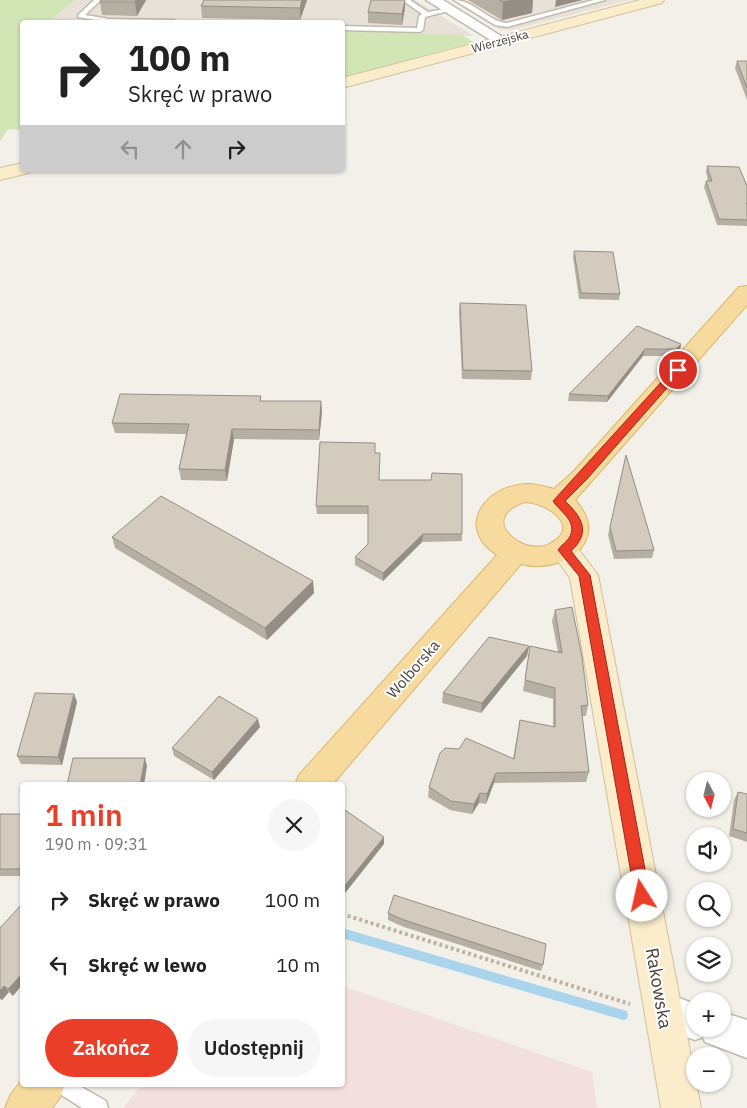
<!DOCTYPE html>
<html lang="pl">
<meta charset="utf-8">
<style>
:root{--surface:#fff;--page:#f6f6f6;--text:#222;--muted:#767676;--accent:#eb3e29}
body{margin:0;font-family:"IBM Plex Sans",sans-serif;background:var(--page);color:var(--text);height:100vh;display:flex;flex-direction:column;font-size:19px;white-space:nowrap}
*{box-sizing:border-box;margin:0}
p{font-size:16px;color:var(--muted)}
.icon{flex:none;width:28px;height:28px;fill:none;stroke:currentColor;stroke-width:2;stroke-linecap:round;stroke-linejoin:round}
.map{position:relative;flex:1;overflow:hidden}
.panel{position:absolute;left:20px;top:782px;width:325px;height:305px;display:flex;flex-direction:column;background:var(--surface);border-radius:5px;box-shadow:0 1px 4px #0004}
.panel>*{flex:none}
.banner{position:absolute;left:20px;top:20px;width:325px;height:152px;border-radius:5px;box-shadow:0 1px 4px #0004;background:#fff;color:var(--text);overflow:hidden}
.needle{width:32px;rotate:173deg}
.tools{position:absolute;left:686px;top:772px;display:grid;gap:10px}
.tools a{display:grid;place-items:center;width:45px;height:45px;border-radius:50%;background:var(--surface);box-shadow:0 1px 4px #0004;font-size:25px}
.pin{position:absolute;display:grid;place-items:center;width:42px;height:42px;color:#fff;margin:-21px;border:2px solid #fff;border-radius:50%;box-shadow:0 1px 5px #0007}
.me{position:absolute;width:55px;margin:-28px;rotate:350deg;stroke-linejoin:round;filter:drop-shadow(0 0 4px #0008)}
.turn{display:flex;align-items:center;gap:18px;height:105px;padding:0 25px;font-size:22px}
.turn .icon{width:65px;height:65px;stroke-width:2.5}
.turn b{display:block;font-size:35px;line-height:42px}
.lanes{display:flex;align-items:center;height:48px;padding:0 25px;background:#0003;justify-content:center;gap:25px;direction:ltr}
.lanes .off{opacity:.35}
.round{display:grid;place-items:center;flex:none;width:52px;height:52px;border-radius:26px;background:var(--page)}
.head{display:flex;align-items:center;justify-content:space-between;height:85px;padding:0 25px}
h1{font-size:30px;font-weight:600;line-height:38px;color:var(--accent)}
.action{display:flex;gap:10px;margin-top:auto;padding:10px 25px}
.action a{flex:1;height:58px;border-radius:30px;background:var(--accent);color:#fff;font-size:20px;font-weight:600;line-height:58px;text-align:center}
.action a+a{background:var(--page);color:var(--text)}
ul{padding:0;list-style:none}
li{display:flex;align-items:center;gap:15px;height:65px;padding:0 25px}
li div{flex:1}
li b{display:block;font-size:19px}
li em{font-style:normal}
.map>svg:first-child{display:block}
</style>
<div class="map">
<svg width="747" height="1108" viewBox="0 0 747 1108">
<rect width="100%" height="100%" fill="#f3f0e9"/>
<g fill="#e7e1d8">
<path d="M75,0H415L474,36L343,31L342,22L48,21Z"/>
<path d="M450,0H630L512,30L499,29Z"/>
</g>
<path fill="#f3e0de" d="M343,986L592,1072L597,1108H123L142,1085H342Z"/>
<g fill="#d1e5b5">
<path d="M0,0H75L49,21L89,22H22V130L8,129L0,141Z"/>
<path d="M343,31L462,35L474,42L343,77Z"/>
</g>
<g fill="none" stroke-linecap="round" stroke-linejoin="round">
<path fill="#aad4ec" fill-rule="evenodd" d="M342,928L623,1010L627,1011L628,1015L627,1019L623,1020L342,938Z"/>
<g stroke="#c1baaf" stroke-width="3">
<g id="lane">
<path d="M94,0H101L85,15L110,19L174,20L177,22H107L78,17V15Z"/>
<path d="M402,0H410L428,12L449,8L452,10L425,17L423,30L420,32L342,30V26L417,28L419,16L422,14Z"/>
<path d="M454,0C474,0 487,21 507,23L594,0H605L507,27L495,25Z"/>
<path d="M52,1085H78L106,1101L108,1108H82L55,1091Z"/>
</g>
</g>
<g stroke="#c1baaf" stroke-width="3">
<g id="street">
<path d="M426,0H443L509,41L502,45L497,44Z"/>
<path d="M663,992L695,1004V1029H722V1012L747,1020V1058L705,1042L703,1037L695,1040L650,1023L645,1010L650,997Z"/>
</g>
</g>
<g stroke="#d0c09c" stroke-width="2">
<g id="secondary">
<path d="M640,0H664L662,3L342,88V78Z"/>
<path d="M22,163V170H31L29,173L0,180V168Z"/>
<path d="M564,540L574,543L598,575L701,1108H661L570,578L550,550L554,543Z"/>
</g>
</g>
<g stroke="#dcb66f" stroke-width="2">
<g id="primary">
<path d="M747,286V305L575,500C613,541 562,575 521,564L332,785H295L299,775L497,555C454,527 486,485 527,484C537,484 546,487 554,489L574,471L739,287ZM525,502C547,503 582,526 551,543C524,559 475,518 525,502Z"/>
<path d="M22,1080V1085H65L59,1099L52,1108H5L11,1094Z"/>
</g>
</g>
<path stroke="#bfb29e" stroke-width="4" stroke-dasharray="3 3" stroke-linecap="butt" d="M342,914L630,1004"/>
<use href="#lane" fill="#fff" fill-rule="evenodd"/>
<use href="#street" fill="#fff" fill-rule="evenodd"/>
<use href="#secondary" fill="#fbedcc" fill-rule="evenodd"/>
<use href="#primary" fill="#f7da9e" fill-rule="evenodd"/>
</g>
<g fill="#b6afa4">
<path d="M146,0L137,16L102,15L100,2Z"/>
<path d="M204,0H307L300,20L202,18L201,6Z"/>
<path d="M405,0V8L402,25L368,23V12Z"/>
<path d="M468,0H533L532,13L502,20Z"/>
<path d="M737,61H747V100L735,68Z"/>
<path d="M707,166L747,186V226L717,225L704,187L706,181H708L706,172Z"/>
<path d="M574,251L620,294L619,300L579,299L573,257Z"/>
<path d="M460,303L532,371L531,380L462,379L459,312Z"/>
<path d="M637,326L681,344L680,350L675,356H643L607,402L568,401L569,394Z"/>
<path d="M261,396V401H321L322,412L319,440L234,439L227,481L181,480L179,469L186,434L115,433L112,423Z"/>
<path d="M375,453L379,480L462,534V541L422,542L383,581L355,565V557L368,544V514H317L316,506Z"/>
<path d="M626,455L654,550L652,558L614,559L608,535Z"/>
<path d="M112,537L313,581L314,593L267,640L115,548Z"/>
<path d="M555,610L588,705L586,716H582L589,772L586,782L494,783L486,804L479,803L472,814L450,810L428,797L429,787L513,759L520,720L553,727V699L523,691L530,646L558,652L552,621Z"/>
<path d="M529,646L527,656L481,713L442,703L443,693L463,670Z"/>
<path d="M74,694L77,702L62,765L21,764L17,756Z"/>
<path d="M260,727L214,780L174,756L172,748Z"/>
<path d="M738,792L747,794V842L729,836L734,800Z"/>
<rect x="0" y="814" width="22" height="62"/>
<path d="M388,913L543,965L541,971L404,927L388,920Z"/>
<path d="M0,928L13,996L9,992L2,1000L0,999Z"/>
</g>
<g fill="#948e86">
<path d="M136,0H146L137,16L135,2Z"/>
<path d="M302,0H307L300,20V8Z"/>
<path d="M405,0V8L402,25V14Z"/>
<path d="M514,0H533L532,13L502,20L503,2Z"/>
<path d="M556,0H583L555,7Z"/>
<path d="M681,344L680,350L675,356L676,349Z"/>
<path d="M645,349L643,356L607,402L608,396Z"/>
<path d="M321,401L322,412L319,440V430Z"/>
<path d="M232,429L234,439L227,481L225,470Z"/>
<path d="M423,534L422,542L383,581V573Z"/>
<path d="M313,581L314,593L267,640L265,628Z"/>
<path d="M529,646L527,656L481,713L482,703Z"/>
<path d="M74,694L77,702L62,765L58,757Z"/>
<path d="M258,719L260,727L214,780L212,772Z"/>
<path d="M145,758L147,766L144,785H140Z"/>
<path d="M496,773L494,783L486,804L487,794Z"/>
<path d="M480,793L479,803L472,814L474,804Z"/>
<path d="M384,837V844L342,897V889Z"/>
<path d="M22,858V874L20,869Z"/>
<path d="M22,974V985L13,996L8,989Z"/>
<path d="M4,986L9,992L2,1000L0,998V991Z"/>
</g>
<g fill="#d4cbbf" stroke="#948e86">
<path d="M101,0H136L135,2H100Z"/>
<path d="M204,0H302L300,8L201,6Z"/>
<path d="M371,0H405L402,14L368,12Z"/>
<path d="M499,0H514L503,2Z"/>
<path d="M737,61H747V88Z"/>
<path d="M707,166L739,167L747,186V203H746L747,205V220L719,219L706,181H712Z"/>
<path d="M574,251L613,252L620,294L581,293Z"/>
<path d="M460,303L526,305L532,371L463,370Z"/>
<path d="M637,326L681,344L676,349H645L608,396L569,394Z"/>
<path d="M120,394L261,396L260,401H321L319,430L232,429L225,470L179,469L189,424L112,423Z"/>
<path d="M320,442L375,443V453H380L379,480H431L432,473L462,474V534H423L383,573L355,557L368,544V506H316Z"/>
<path d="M626,455L646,522L654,550L616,551L610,527Z"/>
<path d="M161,496L313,581L265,628L112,537Z"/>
<path d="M572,607L582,657L588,705L581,706L589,772L496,773L487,794L480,793L474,804L451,801L429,787L440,753L445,748L459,749L466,738L514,759L520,720L555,727V688L525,680L530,646L562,653L555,610Z"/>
<path d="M489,637L529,646L482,703L443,693Z"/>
<path d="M35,693L74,694L58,757L17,756Z"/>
<path d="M219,696L258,719L212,772L172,748Z"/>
<path d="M73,758H145L140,785H67Z"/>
<path d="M738,792L747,794V833L733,829Z"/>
<path d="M345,810L384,837L342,889V813Z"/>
<path d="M0,814H22V858L20,869H0Z"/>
<path d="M394,895L546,944L543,965L404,920L388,913Z"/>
<path d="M22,904V974L8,989L4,986L0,991V928Z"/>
</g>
<path fill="#eb3e29" stroke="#99281b" d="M678,367L681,368V372L587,479L565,501C581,516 592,532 571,551L590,575L650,896L648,901L642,903L637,901L635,896L579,576L558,550C561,545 566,543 569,538C579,522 560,512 553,501L674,368Z"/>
<g text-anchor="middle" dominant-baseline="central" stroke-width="4" stroke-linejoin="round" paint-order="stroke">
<g font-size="12" fill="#474038" stroke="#fff">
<text transform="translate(500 41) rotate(-15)">Wierzejska</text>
</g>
<g font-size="15" fill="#474038" stroke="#fff">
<text transform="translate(413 669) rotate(-49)">Wolborska</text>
</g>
<g font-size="18" fill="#474038" stroke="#fff">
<text transform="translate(659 988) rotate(80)">Rakowska</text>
</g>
</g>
</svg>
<div class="tools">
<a><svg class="needle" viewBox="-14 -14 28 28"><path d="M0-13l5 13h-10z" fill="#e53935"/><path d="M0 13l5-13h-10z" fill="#767676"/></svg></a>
<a><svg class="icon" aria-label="sound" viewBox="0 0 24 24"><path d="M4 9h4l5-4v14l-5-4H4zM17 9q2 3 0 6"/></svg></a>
<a><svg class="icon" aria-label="search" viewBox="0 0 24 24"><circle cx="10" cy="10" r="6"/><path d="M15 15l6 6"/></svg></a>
<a><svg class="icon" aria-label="layers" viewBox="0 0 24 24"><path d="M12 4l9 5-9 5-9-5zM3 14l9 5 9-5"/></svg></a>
<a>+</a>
<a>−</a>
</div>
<div class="pin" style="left:678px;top:370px;background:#d93025"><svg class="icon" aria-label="arrive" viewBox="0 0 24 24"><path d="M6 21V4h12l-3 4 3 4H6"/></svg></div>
<svg class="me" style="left:642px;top:896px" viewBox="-20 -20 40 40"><circle r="19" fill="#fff"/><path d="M0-13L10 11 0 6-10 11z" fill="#eb3e29"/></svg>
<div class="banner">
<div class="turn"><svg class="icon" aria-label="right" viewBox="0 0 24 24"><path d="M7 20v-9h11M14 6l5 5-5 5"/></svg><div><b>100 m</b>Skręć w prawo</div></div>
<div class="lanes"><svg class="icon off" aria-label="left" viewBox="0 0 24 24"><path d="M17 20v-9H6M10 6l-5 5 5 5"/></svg><svg class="icon off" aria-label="ahead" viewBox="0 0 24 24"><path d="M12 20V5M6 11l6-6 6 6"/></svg><svg class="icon" aria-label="right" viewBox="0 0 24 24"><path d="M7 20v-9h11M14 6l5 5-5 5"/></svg></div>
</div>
<section class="panel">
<div class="head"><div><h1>1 min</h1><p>190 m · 09:31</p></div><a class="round"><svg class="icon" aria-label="close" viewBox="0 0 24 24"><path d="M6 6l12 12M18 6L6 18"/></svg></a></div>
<ul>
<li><svg class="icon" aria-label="right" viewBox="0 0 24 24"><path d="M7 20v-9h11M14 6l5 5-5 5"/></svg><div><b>Skręć w prawo</b></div><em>100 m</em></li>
<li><svg class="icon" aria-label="left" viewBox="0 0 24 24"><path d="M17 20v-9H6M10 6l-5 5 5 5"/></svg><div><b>Skręć w lewo</b></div><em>10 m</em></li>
</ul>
<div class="action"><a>Zakończ</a><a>Udostępnij</a></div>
</section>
</div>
